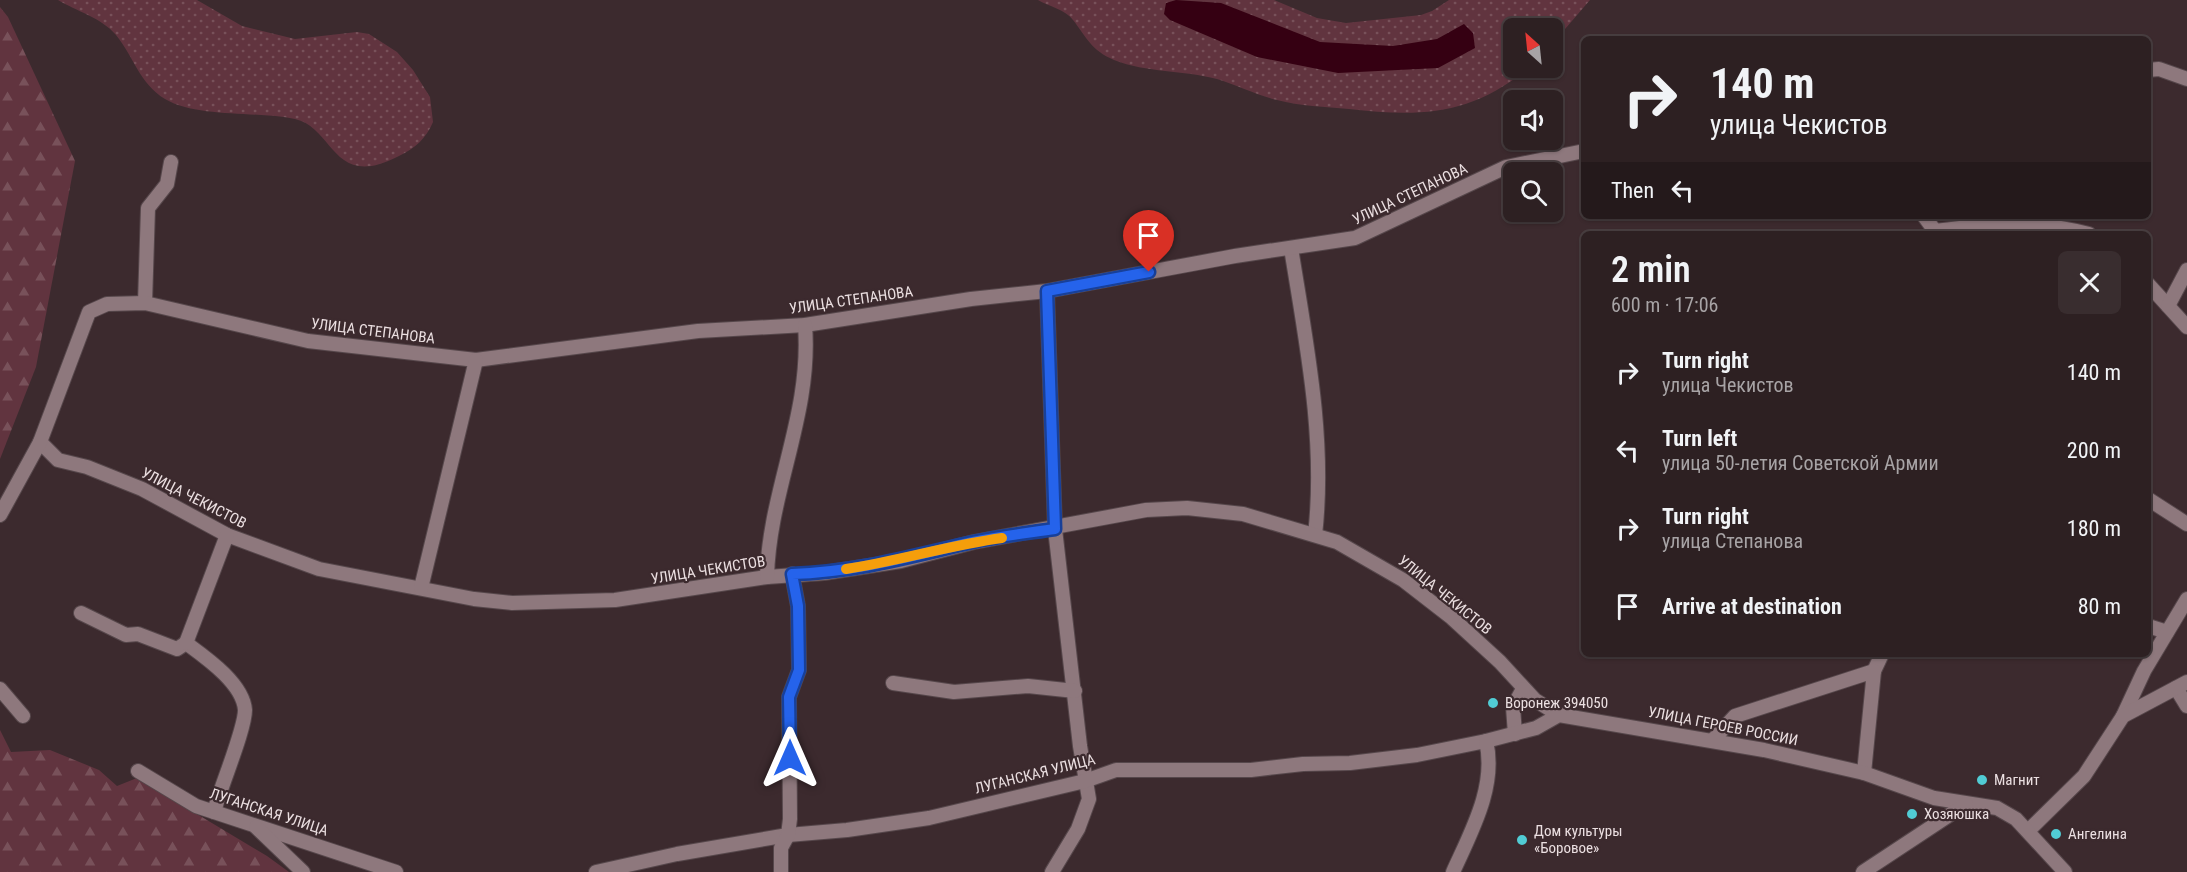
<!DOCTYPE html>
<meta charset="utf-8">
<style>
:root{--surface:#2d2022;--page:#392d2f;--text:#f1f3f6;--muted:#a7a3a5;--line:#483e40}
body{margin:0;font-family:"Roboto Condensed",sans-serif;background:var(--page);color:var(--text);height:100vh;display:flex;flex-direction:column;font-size:22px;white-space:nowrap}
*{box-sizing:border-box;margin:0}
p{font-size:20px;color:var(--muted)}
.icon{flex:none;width:33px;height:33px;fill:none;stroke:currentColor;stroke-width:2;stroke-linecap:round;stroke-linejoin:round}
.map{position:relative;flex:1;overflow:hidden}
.panel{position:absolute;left:1581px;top:231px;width:570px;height:426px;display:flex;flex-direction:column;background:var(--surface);border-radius:9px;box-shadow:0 2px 4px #0004,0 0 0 2px var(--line)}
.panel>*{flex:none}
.top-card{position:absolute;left:1581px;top:36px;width:570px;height:183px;border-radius:9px;box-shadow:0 2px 4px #0004,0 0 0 2px var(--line);background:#2d2022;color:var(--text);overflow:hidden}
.needle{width:39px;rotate:333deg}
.fabs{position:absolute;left:1503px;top:18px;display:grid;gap:12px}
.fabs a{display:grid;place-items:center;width:60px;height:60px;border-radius:9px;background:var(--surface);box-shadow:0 2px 4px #0004,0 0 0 2px var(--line);font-size:30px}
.pin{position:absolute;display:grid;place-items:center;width:51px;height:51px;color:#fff;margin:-62px -26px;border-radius:50% 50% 50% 0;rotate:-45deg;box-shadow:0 0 6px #0007}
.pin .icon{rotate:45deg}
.me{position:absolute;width:66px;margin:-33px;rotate:0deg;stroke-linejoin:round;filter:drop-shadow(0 0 4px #0008)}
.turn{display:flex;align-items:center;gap:21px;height:126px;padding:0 30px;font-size:27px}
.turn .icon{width:78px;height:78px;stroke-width:2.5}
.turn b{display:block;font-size:42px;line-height:51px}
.then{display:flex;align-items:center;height:57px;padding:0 30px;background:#0003;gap:12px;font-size:22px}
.round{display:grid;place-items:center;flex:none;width:63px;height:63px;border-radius:9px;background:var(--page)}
.headline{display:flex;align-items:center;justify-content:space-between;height:102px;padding:0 30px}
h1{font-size:36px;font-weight:600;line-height:45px}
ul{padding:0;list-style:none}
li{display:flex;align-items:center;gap:18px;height:78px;padding:0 30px}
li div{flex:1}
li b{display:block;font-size:22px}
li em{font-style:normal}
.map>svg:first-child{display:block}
</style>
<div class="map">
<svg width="2187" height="872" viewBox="0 0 2187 872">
<defs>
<pattern id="forest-firs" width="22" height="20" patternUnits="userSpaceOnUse" patternTransform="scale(1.5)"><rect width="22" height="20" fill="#61343f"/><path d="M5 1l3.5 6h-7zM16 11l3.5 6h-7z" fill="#78515a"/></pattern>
<pattern id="park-dots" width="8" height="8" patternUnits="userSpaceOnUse" patternTransform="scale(1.5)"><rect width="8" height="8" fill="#61343f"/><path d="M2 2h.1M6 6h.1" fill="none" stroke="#78515a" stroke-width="1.8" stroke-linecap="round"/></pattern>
</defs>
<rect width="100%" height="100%" fill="#3c2a2e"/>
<g fill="url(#forest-firs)">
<path d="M0,7L8,17L75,161L36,367L0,459Z"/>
<path d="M0,730L11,752L50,750L99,770L117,786L137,778L267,856L289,872H0Z"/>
</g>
<g fill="url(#park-dots)">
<path d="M58,0H197L242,26L295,39L357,32L369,34L397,52L413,70L430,97L433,122C426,139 415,148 399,156C332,191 335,128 295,119C257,111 197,118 165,99C139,83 134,57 116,35C102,18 76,11 58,0Z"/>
<path d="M1038,0H1274L1317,18L1346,23L1421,15L1432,11L1449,0H1590L1553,43L1552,28H1514V68H1528C1471,116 1419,117 1349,109C1325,107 1300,106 1277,100C1256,95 1237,85 1217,79C1183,70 1147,73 1114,60C1091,50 1087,38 1073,20C1066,10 1048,6 1038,0Z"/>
</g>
<path fill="#350012" d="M1176,0L1221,3L1320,42L1393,46L1437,39L1464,24L1473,33L1475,48L1438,68L1338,73L1257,57L1170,20L1164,14L1166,3Z"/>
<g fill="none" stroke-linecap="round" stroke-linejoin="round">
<g stroke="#56474b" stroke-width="16">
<g id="minor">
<path d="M2148,70L2159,69L2187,79"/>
<path d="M1924,216L1935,231"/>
<path d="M1936,234L1935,231C1996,223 2029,219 2089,234"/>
<path d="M1291,248C1306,342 1326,439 1315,535"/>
<path d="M2148,284L2187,327"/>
<path d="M1047,291L1055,529L1080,746L1089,799L1078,829L1052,872"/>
<path d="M145,303L148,208L167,184L171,162"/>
<path d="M2168,306L2187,270"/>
<path d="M40,442L58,460L87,467L142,489L227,535L319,569L474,599L512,603L615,600L767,577L824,573L901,561L974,542L1146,510L1187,508L1243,514L1337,542L1403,580L1452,618L1500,662L1535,700L1559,715"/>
<path d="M2148,499L2187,524"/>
<path d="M0,515L40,442L89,312L107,304L145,303L308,341L476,360L698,331L805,325L971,299L1047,291L1235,256L1355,238L1506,167L1584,151"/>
<path d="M767,577C769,490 812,415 805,325"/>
<path d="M421,588L476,360"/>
<path d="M81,613L126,635L138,634L177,649L186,643C205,657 243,683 245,710C245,730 220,788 214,812"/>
<path d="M2148,626L2167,632"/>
<path d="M186,643L227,535"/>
<path d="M1874,671L1882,654"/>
<path d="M893,683L954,692L1028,686L1075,691"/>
<path d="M2176,688L2187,706"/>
<path d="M0,689L23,716"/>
<path d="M2123,716L2144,671L2187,599"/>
<path d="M1515,734L1513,707L1523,689"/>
<path d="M1713,740L1735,716L1874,671L1864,773"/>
<path d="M138,771L196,806L396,872"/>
<path d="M256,827L303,872"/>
<path d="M2028,831L2084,776L2123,716L2187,682"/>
<path d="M596,872L677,854L788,835L847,830L929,818L1085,781L1116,770H1251L1303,764L1350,763L1417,755L1486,741"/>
<path d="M781,872V848L788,835L790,819L789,697L799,670L798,606L792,574"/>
<path d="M1453,872C1471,832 1497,786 1486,741L1536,728L1559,715L1764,750L1864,773L1934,798L1997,808L2016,819L2065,872"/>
<path d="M1863,872L1966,804"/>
</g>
</g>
<use href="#minor" stroke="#8e787d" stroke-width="14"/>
</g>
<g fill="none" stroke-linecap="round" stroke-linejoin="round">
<g stroke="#184099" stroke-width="15">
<path id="route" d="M790,758L789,697L799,670L798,606L792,574C857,572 911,556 973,542C1000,536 1028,533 1055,529L1047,291L1149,272"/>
</g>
<use href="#route" stroke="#2563eb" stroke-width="10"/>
<path stroke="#f59e0b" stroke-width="10" d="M846,569C899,561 950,545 1002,538"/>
</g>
<g fill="#51ccd4" stroke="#3c2a2e" stroke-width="2">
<circle cx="1493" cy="703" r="6"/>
<circle cx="1982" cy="780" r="6"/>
<circle cx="1912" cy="814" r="6"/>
<circle cx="2056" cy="834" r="6"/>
<circle cx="1522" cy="840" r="6"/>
</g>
<g text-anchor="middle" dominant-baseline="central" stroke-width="4.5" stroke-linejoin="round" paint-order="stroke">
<g font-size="15" fill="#ebdfe1" stroke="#3c2a2e">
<text transform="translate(1410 194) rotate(-25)">УЛИЦА СТЕПАНОВА</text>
<text transform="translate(851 300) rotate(-8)">УЛИЦА СТЕПАНОВА</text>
<text transform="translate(373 331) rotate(7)">УЛИЦА СТЕПАНОВА</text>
<text transform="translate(194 498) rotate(27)">УЛИЦА ЧЕКИСТОВ</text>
<text transform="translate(708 570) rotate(-9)">УЛИЦА ЧЕКИСТОВ</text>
<text transform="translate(1445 595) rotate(39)">УЛИЦА ЧЕКИСТОВ</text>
<text transform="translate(1723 726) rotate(11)">УЛИЦА ГЕРОЕВ РОССИИ</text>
<text transform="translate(1035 774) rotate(-14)">ЛУГАНСКАЯ УЛИЦА</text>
<text transform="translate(269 812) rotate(18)">ЛУГАНСКАЯ УЛИЦА</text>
</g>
<g font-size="15" fill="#ebdfe1" stroke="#3c2a2e" text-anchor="start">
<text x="1505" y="703">Воронеж 394050</text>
<text x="1994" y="780">Магнит</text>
<text x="1924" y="814">Хозяюшка</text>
<text x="1534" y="831">Дом культуры<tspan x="1534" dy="17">«Боровое»</tspan></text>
<text x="2068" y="834">Ангелина</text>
</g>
</g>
</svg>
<div class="fabs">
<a><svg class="needle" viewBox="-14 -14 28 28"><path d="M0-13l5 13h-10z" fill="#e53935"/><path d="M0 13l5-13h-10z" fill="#a7a3a5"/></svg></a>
<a><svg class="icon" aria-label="sound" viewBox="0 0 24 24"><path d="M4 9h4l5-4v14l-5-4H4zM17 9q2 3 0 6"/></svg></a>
<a><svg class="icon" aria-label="search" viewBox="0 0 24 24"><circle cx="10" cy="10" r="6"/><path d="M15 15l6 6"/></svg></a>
</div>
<div class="pin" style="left:1149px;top:272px;background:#d93025"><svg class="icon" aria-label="arrive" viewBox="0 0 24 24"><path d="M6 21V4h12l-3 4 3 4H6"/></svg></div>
<svg class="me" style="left:790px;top:758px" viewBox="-20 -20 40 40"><path d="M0-17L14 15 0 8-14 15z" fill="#2563eb" stroke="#fff" stroke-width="4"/></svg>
<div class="top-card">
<div class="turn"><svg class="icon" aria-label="right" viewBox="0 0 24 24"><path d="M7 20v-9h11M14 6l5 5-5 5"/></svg><div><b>140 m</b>улица Чекистов</div></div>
<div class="then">Then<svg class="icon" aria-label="left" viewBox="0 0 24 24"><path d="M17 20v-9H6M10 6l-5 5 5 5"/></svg></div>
</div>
<section class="panel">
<div class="headline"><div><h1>2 min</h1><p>600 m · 17:06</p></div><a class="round"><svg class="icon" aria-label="close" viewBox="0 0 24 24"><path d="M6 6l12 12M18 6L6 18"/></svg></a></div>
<ul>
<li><svg class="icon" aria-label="right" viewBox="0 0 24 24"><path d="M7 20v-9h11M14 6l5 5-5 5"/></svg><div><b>Turn right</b><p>улица Чекистов</p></div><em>140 m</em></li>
<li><svg class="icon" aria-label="left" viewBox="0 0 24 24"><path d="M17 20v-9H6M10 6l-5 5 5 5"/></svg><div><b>Turn left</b><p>улица 50-летия Советской Армии</p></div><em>200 m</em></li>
<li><svg class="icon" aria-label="right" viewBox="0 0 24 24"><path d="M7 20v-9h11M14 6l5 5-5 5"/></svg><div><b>Turn right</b><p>улица Степанова</p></div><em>180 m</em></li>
<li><svg class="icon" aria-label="arrive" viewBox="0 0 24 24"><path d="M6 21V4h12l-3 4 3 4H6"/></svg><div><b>Arrive at destination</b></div><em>80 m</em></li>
</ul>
</section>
</div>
